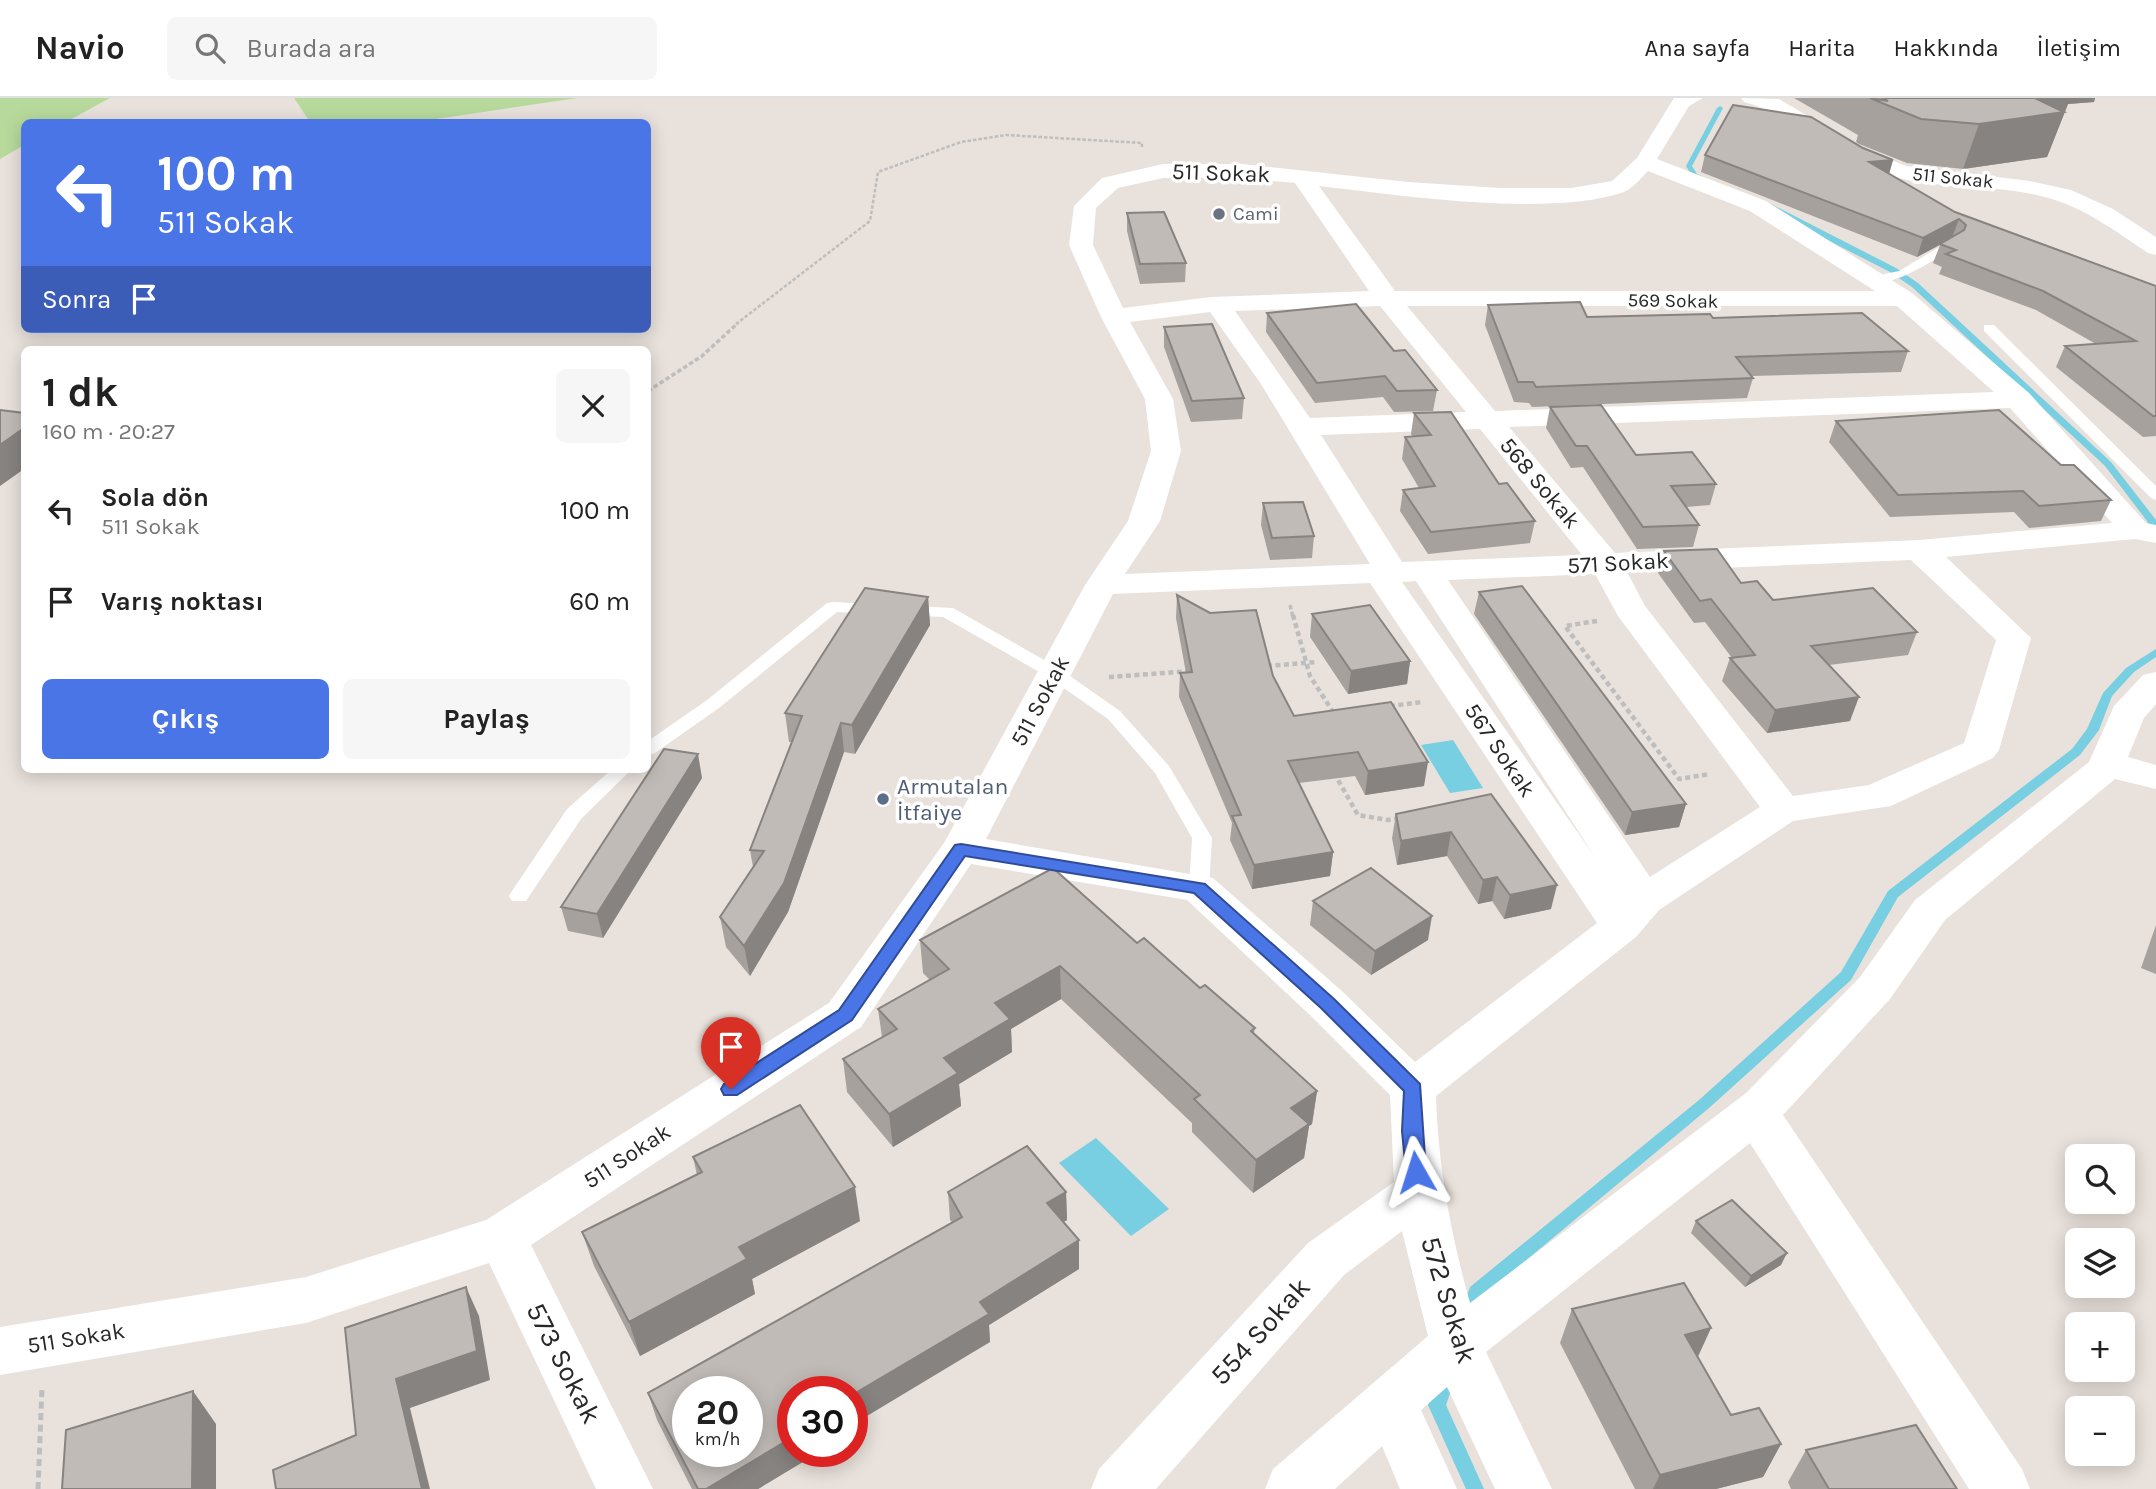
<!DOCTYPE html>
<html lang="tr">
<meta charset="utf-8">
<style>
:root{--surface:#fff;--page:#f6f6f6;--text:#222;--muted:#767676;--line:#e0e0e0;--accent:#4a75e7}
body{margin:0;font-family:Karla,sans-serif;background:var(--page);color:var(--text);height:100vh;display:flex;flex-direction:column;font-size:26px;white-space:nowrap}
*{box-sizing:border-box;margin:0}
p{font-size:23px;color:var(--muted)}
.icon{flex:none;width:38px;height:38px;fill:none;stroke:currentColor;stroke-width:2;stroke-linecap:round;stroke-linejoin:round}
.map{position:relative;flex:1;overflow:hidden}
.sheet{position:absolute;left:21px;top:248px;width:630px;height:427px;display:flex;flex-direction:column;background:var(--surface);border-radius:10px;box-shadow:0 4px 18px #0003}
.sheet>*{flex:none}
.top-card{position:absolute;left:21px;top:21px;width:630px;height:214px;border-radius:10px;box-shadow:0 4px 18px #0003;background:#4a75e7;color:#fff;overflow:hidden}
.buttons{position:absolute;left:2065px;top:1046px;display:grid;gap:14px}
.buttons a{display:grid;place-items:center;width:70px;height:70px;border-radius:10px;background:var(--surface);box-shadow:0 4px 18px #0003;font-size:35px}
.speed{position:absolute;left:672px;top:1278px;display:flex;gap:14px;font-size:35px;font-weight:700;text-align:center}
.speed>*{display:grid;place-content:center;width:91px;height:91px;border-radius:50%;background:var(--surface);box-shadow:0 4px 18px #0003;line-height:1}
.speed small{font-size:18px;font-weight:400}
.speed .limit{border:10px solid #d22;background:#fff;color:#111}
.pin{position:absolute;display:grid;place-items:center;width:60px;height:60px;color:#fff;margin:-72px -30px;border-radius:50% 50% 50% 0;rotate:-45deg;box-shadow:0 0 7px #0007}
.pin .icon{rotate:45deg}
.me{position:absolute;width:77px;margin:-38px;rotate:354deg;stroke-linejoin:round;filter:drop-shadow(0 0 5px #0008)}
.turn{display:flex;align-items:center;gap:24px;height:147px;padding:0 21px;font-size:32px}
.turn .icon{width:91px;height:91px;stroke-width:2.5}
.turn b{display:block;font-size:49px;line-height:60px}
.then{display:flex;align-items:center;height:66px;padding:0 21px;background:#0003;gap:14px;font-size:26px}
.round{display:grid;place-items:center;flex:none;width:74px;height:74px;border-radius:10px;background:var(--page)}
.overview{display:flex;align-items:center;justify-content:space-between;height:119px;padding:0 21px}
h1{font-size:42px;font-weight:700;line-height:52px}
.button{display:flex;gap:14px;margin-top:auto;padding:14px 21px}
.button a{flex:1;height:80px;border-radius:10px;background:var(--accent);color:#fff;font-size:28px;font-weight:700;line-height:80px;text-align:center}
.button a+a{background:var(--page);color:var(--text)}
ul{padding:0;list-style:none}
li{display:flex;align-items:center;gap:21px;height:91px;padding:0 21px}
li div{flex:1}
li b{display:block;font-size:26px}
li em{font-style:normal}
header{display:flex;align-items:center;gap:42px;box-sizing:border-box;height:98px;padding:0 35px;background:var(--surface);border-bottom:2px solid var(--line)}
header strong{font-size:33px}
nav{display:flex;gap:38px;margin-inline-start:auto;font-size:24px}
.search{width:490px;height:63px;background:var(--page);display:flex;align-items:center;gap:18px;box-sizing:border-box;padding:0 24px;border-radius:10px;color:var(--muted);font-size:26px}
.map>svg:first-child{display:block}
</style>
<header>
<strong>Navio</strong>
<div class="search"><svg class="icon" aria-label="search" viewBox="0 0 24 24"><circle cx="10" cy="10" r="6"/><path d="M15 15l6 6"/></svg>Burada ara</div>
<nav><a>Ana sayfa</a><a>Harita</a><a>Hakkında</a><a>İletişim</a></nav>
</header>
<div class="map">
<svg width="2156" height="1391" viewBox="0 0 2156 1391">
<rect width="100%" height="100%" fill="#e9e1db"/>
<g fill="#b7da9c">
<path d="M0,0H110L66,24H24V47L0,61Z"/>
<path d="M294,0H577L416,24H310Z"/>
</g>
<g fill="#77cfe1">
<path d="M1453,642L1483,690L1450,695L1421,647Z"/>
<path d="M1096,1040L1169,1111L1131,1138L1059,1065Z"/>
</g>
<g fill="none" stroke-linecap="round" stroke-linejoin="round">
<g fill="#77cfe1" fill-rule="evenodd">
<path d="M1720,8L1723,10L1692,68L1697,76L1710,82V86H1707L1692,78L1686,68L1717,10Z"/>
<path d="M1763,105H1769L1896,170L1918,185L2111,364L2156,422V435L2152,434L2147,423L2105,368L1912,189L1890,174L1763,109Z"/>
<path d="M2156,551V559L2134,574L2112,598L2099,632L2080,657L1898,799L1851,882L1709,1010L1483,1198L1474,1222L1468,1224L1462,1222L1460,1217L1470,1189L1699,1002L1841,874L1888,793L2072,651L2087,631L2103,595L2126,570Z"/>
<path d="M1447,1270L1453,1272L1456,1278L1446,1307L1484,1391H1466L1428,1307L1441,1272Z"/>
</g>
<path stroke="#bebebe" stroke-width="2.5" stroke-dasharray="3.5 2" stroke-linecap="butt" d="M736,226L870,123L878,74L961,44L1006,37L1142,45V49"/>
<g stroke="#bebebe" stroke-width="3.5" stroke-dasharray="4.5 2.5" stroke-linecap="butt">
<path d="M648,293L702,258L738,225"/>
<path d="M1290,507L1293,519"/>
</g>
<g stroke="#bebebe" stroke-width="4.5" stroke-dasharray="5 3.5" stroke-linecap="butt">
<path d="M1293,517L1310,578L1333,614"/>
<path d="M1597,523L1565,528L1679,681L1710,676"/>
<path d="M1267,568L1317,564"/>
<path d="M1109,579L1192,573"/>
<path d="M1390,608L1423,604"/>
<path d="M1334,675L1358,717L1388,722L1399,720"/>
</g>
<path stroke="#bebebe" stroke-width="5" stroke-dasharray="7 4.5" stroke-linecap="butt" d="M38,1391L42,1289"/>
<g fill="#fff" fill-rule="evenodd">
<path d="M1951,142L1957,146L1955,149C1936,160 1887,196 1866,180L1899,173Z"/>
<path d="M1984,227H1994L2156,388V402L2151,400L1984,233Z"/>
<path d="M833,504L953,510L1060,571L1120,613L1169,668L1212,740L1209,790L1206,795H1192L1189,790L1192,740L1155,675L1108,621L1048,579L943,519L837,514L719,610L655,655L648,657V643L707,602L827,505Z"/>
<path d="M611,672H631L581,721L526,803H512L509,798L512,793L567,711Z"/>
</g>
<g fill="#fff" fill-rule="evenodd">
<path d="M1674,0H1703L1689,8L1657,61L1766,103L1912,195L2029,295L2146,425L2156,427V445L2135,441L1946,459L2031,540L1999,652L1993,660L1891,708L1793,723L1659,812L1636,839L1436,998C1438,1069 1451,1137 1470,1205L1746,995L1860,879L1915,802L2089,664L2114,608L2143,577L2156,574V606L2144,620L2128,659L2156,667V691L2115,681L1945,822L1890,901L1783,1017L2022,1371L2030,1391H1969L1750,1045L1486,1254L1552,1391H1495L1447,1289L1421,1312L1457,1391H1400L1382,1348L1335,1391H1265L1273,1371L1428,1238L1402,1133L1344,1177L1156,1391H1091L1099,1371L1308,1145L1394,1084L1390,997L1311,918L1187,802L971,766L861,929L531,1147L653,1391H596L489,1165L306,1225L0,1277V1229L306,1179L486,1122L829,905L944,745L1085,487L1128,423L1151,353L1145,301L1101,219L1069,147L1074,108L1102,80L1163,66H1242L1408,84L1501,90H1571L1612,83L1637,60ZM1648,73L1750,113L1875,193H1395L1319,88C1399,97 1549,120 1624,94C1633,90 1641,80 1648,73ZM1163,80H1242L1295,85L1369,193L1211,199L1123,210L1093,147L1096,110L1118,90ZM1380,208L1466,314L1310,320L1235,213ZM1407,208H1897L1994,294L1495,313ZM1210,214L1261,286L1370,466L1125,476L1160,423L1181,353L1173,301L1130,224ZM2010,310L2112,425L1919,442L1615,455L1509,329ZM1480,331L1582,457L1402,464L1321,337ZM1911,462L1996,542L1964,645L1869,687L1793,698L1645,508L1627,474ZM1595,476L1618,518L1760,709L1650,779L1448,482ZM1416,483L1595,759L1402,484ZM1370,485L1597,825L1415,964L1343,894L1213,780L986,741L1113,496Z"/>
<path d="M1741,0L1779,1L1858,48L1906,68L2030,83L2071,92L2113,111L2156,139V157L2148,155C2118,135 2089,113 2055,102C1997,83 1934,95 1876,73C1830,55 1792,16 1744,4Z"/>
</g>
</g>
<g fill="#a6a19d">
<path d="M1794,0H2095L2094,4L2068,6L2047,59L1963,71L1907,65L1859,46L1856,44L1858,37Z"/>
<path d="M1705,57L1893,62L1889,76L1955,114L2156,188V338L2143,339L2056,269L2065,248L2096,246L2036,212L1939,176L1942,169L1933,165L1940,147L1917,159L1701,74Z"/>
<path d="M1127,115L1186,165L1185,184L1140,186L1127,133Z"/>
<path d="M1488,207L1587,219L1713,220L1908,253L1901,274L1751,278L1753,280L1747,300L1532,309L1529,305L1514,304L1485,227Z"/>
<path d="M1267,215L1394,253L1437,292L1433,313L1394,314L1383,299L1315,305L1266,234Z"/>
<path d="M1164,229L1244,300L1242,321L1191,324L1164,249Z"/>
<path d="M1550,309L1636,357L1716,386L1710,407L1686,409L1699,427L1693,449L1637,451L1583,369L1571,370L1546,330Z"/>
<path d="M1414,315L1499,386L1535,423L1530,445L1428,456L1400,413L1403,392L1419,390L1402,361L1405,339H1413L1411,336Z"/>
<path d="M1836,323L2061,367L2111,402L2101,423L2029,430L2014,414L1890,419L1829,344Z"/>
<path d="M1263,405L1314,438L1312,460L1270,462L1261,427Z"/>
<path d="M1664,453L1741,485L1773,502L1917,534L1908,557L1829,567L1850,623L1767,635L1722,583L1730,560H1732L1705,524L1694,525L1658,475Z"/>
<path d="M1479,494L1686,706L1679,729L1625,737L1474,516Z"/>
<path d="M1177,497L1273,578L1294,618L1424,688L1365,697L1355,678L1299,685L1333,754L1330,778L1252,791L1230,742L1232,725L1179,599L1180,575H1186L1176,520Z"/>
<path d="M928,499L930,527L855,656L844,654L788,814L750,878L726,849L720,819L753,769L750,752L792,644H789L785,615Z"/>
<path d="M1312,516L1410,563L1407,586L1348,596L1310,539Z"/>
<path d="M702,680L603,840L568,833L561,809Z"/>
<path d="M1491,696L1551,811L1504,821L1492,803L1478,806L1447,758L1397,767L1392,740L1396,716Z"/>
<path d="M1313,803L1428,842L1371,877L1310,827Z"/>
<path d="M2156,827V876L2141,870Z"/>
<path d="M920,842L1137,845L1255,930L1254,935L1317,993L1312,1026L1309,1028L1304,1060L1253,1095L1192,1034V1025L1061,901L1011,931L1012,954L959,986L961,1008L893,1049L847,994L843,961L882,939L878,911L930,882L923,875Z"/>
<path d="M693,1059L860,1123L752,1181L755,1196L640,1258L594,1168L582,1134L697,1077Z"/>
<path d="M948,1094H1066L1067,1122L1063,1124L1079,1142V1171L989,1227L990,1244L793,1353H821L758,1391H692L657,1322L648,1295L952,1124L950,1122Z"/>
<path d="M1696,1123L1781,1167L1745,1189L1691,1135Z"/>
<path d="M1572,1211L1711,1230L1698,1259L1731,1317L1781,1346L1763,1379L1716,1391H1635L1560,1245Z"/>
<path d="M1806,1352L1957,1391H1791L1788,1384Z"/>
</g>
<g fill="#878380">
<path d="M2014,0H2095L2094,4L2068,6L2047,59L1963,71L1979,26Z"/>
<path d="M1893,62L1888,79L1869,64Z"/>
<path d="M1959,121L1952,140L1917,159L1923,140Z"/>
<path d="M24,330V371L0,388V347Z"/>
<path d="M928,499L930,527L855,656L852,627Z"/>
<path d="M1410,563L1407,586L1348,596L1351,573Z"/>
<path d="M1859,599L1850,623L1767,635L1775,612Z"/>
<path d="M841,625L844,654L788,814L750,878L744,848Z"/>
<path d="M698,656L702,680L603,840L597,816Z"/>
<path d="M1428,664L1424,688L1365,697L1368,673Z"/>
<path d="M1686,706L1679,729L1625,737L1632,714Z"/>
<path d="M1451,734L1447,758L1397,767L1401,743Z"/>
<path d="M1333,754L1330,778L1252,791L1254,767Z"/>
<path d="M1497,779L1492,803L1478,806L1483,782Z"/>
<path d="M1557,787L1551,811L1504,821L1510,797Z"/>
<path d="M1432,818L1428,842L1371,877L1375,853Z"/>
<path d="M1060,868L1061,901L1011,931L1012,954L959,986L961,1008L893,1049L889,1016L995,905Z"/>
<path d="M1317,993L1312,1026L1309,1028L1304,1060L1253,1095L1256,1062L1291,1010Z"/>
<path d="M855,1089L860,1123L752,1181L755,1196L640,1258L629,1224L739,1149Z"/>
<path d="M1066,1094L1067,1122L1048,1133L1047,1105Z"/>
<path d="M1079,1142V1171L989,1227L990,1244L852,1327V1297L980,1204Z"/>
<path d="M1787,1155L1781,1167L1745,1189L1751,1178Z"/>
<path d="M466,1189L479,1218L490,1282L410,1310L430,1391H422L396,1281Z"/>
<path d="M1711,1230L1695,1264L1685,1237Z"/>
<path d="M193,1293L216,1326V1391H192Z"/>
<path d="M793,1339V1353H821L758,1391H706Z"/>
<path d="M1781,1346L1763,1379L1716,1391H1653L1660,1377Z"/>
</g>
<g fill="#c1bbb7" stroke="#878380" stroke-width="2" fill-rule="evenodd">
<path d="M1870,0L1888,3L1883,0H2035L2064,14L1979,26L1921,21Z"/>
<path d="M1733,7L1811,19L1863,50L1893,62L1869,64L1955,114L2156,188V318H2153L2065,248L2136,243L2043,193L1946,156L1956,152L1940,146L1964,132L1966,127L1959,121L1923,140L1705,57Z"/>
<path d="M1164,114L1186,165L1140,166L1127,115Z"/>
<path d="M1580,204L1587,219L1710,216L1713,220L1862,215L1908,253L1736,259L1753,280L1536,289L1533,284H1518L1488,207Z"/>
<path d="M1356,206L1394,253L1405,252L1437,292L1397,293L1385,278L1317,285L1267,215Z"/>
<path d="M1212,226L1244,300L1192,303L1164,229Z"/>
<path d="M1601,307L1636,357L1692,354L1716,386L1671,388L1699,427L1643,429L1587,348H1576L1550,309Z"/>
<path d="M0,312L24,315V330L0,347Z"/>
<path d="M1999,312L2061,367H2074L2111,402L2039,408L2023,393L1898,397L1836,323Z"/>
<path d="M1451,314L1499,386L1507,385L1535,423L1431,434L1403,392L1435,388L1405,339L1431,337L1414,315Z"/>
<path d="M1303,404L1314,438L1272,440L1263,405Z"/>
<path d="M1717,451L1741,485L1757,483L1773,502L1873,490L1917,534L1811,548L1859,599L1775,612L1730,560L1755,557L1711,501L1700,503L1664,453Z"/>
<path d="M1522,488L1686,706L1632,714L1479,494Z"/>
<path d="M865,490L928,499L852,627L841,625L784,785L744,848L720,819L764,753L750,752L802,618L785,615Z"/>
<path d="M1177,497L1210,515L1256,512L1273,578L1294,618L1391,604L1428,664L1368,673L1358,654L1288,663L1333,754L1254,767L1232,718L1241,717L1180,575L1192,574Z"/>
<path d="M1370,507L1410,563L1351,573L1312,516Z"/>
<path d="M664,651L698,656L597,816L561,809Z"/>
<path d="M1491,696L1557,787L1510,797L1497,779L1483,782L1451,734L1401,743L1396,716Z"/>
<path d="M1053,770L1137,845L1144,840L1200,890L1205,887L1255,930L1251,933L1317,993L1291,1010L1309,1026L1256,1062L1194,1001L1200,997L1060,868L995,905L1010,921L944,960L958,975L889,1016L843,961L897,931L878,911L949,871L920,842Z"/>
<path d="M1371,770L1432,818L1375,853L1313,803Z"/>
<path d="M800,1007L855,1089L739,1149L747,1161L629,1224L582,1134L702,1074L693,1059Z"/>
<path d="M1027,1048L1066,1094L1047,1105L1079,1142L980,1204L989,1216L852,1297V1293H793V1339L706,1391H698L648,1295L962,1119L948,1094ZM688,1293H747V1353H688Z"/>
<path d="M1732,1102L1787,1155L1751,1178L1696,1123Z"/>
<path d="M1684,1185L1711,1230L1685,1237L1731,1317L1759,1310L1781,1346L1660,1377L1572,1211Z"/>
<path d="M466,1189L477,1253L396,1281L422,1391H276L273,1372L356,1337L345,1230Z"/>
<path d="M193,1293L192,1391H62L66,1332Z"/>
<path d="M1916,1327L1957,1391H1829L1806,1352Z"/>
</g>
<path fill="#4a75e7" stroke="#304c96" stroke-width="2" d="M961,746L1205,786L1334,901L1420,986L1426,1074L1423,1080H1409L1406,1074L1402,1033L1404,993L1321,910L1194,795L965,758L852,922L737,997H724L721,991L724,986L839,912L955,747Z"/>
<circle fill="#6b7280" stroke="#fff" stroke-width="2.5" cx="1219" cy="116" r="7"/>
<circle fill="#5c6f8a" stroke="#fff" stroke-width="2.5" cx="883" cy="701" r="7"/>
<g text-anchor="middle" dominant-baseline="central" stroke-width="7" stroke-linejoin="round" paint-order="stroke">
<g font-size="19" fill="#282828" stroke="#fff">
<text transform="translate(1953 80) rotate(6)">511 Sokak</text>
<text transform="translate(1673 203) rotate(1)">569 Sokak</text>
</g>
<g font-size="19" fill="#5b616d" stroke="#fff" text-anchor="start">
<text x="1233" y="116">Cami</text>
</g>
<g font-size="23" fill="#282828" stroke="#fff">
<text transform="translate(1221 75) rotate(2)">511 Sokak</text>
<text transform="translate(1540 385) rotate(50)">568 Sokak</text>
<text transform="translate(1618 465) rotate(-3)">571 Sokak</text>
<text transform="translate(1040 603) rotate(-62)">511 Sokak</text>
<text transform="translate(1500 652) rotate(56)">567 Sokak</text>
<text transform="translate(627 1058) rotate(-33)">511 Sokak</text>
<text transform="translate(76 1240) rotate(-9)">511 Sokak</text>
</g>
<g font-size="23" fill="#4e5e75" stroke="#fff" text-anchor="start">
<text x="897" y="688">Armutalan<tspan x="897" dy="26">İtfaiye</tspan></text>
</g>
<g font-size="28" fill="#282828" stroke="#fff">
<text transform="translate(1449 1202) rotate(73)">572 Sokak</text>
<text transform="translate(1260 1233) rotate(-48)">554 Sokak</text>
<text transform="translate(564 1265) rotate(63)">573 Sokak</text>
</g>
</g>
</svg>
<div class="buttons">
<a><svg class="icon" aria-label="search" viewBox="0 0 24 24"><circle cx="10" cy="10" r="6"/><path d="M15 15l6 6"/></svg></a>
<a><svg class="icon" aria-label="layers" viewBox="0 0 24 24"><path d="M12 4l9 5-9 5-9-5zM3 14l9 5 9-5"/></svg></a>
<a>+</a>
<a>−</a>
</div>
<div class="speed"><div>20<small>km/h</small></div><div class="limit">30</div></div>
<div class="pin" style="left:731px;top:991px;background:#d93025"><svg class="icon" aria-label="arrive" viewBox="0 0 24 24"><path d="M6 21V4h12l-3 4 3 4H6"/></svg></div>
<svg class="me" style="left:1416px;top:1074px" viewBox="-20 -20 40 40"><path d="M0-17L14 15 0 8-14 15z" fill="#4a75e7" stroke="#fff" stroke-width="4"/></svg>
<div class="top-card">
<div class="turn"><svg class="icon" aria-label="left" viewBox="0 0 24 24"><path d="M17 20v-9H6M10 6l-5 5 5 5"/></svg><div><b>100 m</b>511 Sokak</div></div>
<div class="then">Sonra<svg class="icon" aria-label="arrive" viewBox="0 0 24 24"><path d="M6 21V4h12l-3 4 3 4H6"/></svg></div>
</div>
<section class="sheet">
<div class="overview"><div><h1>1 dk</h1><p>160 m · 20:27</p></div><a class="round"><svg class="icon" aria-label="close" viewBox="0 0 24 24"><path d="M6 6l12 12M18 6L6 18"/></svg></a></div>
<ul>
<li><svg class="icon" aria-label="left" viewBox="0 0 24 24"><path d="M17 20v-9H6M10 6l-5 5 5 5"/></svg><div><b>Sola dön</b><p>511 Sokak</p></div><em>100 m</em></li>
<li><svg class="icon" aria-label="arrive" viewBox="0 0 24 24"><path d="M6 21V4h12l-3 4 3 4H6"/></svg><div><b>Varış noktası</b></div><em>60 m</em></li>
</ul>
<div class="button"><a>Çıkış</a><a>Paylaş</a></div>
</section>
</div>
